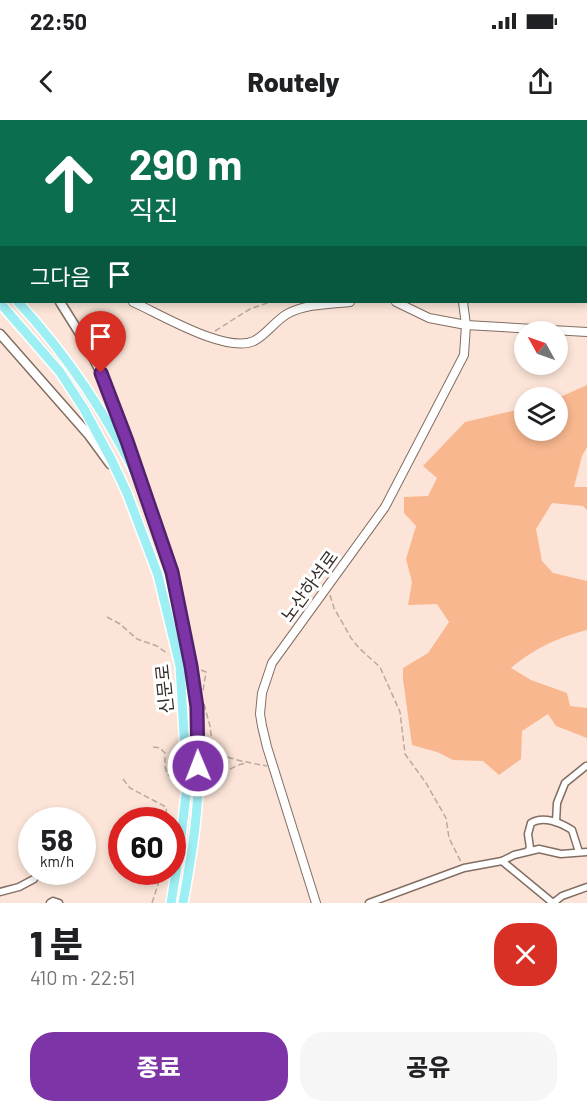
<!DOCTYPE html>
<html lang="ko">
<meta charset="utf-8">
<style>
:root{--surface:#fff;--page:#f6f6f6;--text:#202124;--muted:#757577;--accent:#7d34a7}
body{margin:0;font-family:Barlow,"Noto Sans KR",sans-serif;background:var(--page);color:var(--text);height:100vh;display:flex;flex-direction:column;font-size:22px;white-space:nowrap}
*{box-sizing:border-box;margin:0}
p{font-size:20px;color:var(--muted)}
.icon{flex:none;width:33px;height:33px;fill:none;stroke:currentColor;stroke-width:2;stroke-linecap:round;stroke-linejoin:round}
.map{position:relative;height:783px;overflow:hidden}
.details{display:flex;flex-direction:column;background:var(--surface);flex:1}
.details>*{flex:none}
.top-card{position:absolute;left:0px;top:0px;width:588px;height:183px;box-shadow:0 3px 9px #0003;background:#0b6e4f;color:#fff;overflow:hidden}
.needle{width:39px;rotate:310deg}
.controls{position:absolute;left:514px;top:201px;display:grid;gap:12px}
.controls a{display:grid;place-items:center;width:54px;height:54px;border-radius:50%;background:var(--surface);box-shadow:0 3px 9px #0003;font-size:30px}
.speed{position:absolute;left:18px;top:687px;display:flex;gap:12px;font-size:30px;font-weight:700;text-align:center}
.speed>*{display:grid;place-content:center;width:78px;height:78px;border-radius:50%;background:var(--surface);box-shadow:0 3px 9px #0003;line-height:1}
.speed small{font-size:15px;font-weight:400}
.speed .limit{border:9px solid #d22;background:#fff;color:#111}
.pin{position:absolute;display:grid;place-items:center;width:51px;height:51px;color:#fff;margin:-62px -26px;border-radius:50% 50% 50% 0;rotate:-45deg;box-shadow:0 0 6px #0007}
.pin .icon{rotate:45deg}
.me{position:absolute;width:66px;margin:-33px;rotate:359deg;stroke-linejoin:round;filter:drop-shadow(0 0 4px #0008)}
.turn{display:flex;align-items:center;gap:21px;height:126px;padding:0 30px;font-size:27px}
.turn .icon{width:78px;height:78px;stroke-width:2.5}
.turn b{display:block;font-size:42px;line-height:51px}
.then{display:flex;align-items:center;height:57px;padding:0 30px;background:#0003;gap:12px;font-size:22px}
.round{display:grid;place-items:center;flex:none;width:63px;height:63px;border-radius:24px;background:var(--page)}
.headline{display:flex;align-items:center;justify-content:space-between;height:102px;padding:0 30px}
h1{font-size:36px;font-weight:800;line-height:45px}
.button{display:flex;gap:12px;margin-top:auto;padding:12px 30px}
.button a{flex:1;height:69px;border-radius:24px;background:var(--accent);color:#fff;font-size:24px;font-weight:800;line-height:69px;text-align:center}
.button a+a{background:var(--page);color:var(--text)}
.status{display:flex;justify-content:space-between;align-items:center;height:42px;padding:0 30px;background:var(--surface);direction:ltr}
.status svg{height:16px;fill:currentColor}
header{display:flex;justify-content:space-between;align-items:center;height:78px;padding:0 30px;background:var(--surface);font-size:27px;font-weight:800}
.map>svg:first-child{display:block}
</style>
<div class="status"><b>22:50</b><svg viewBox="0 0 49 12"><path d="M0 12V9h3v3zM5 12V6h3v6zM10 12V3h3v9zM15 12V0h3v12zM26 1h20v11H26zM47 4h2v5h-2z"/></svg></div>
<header><svg class="icon" aria-label="back" viewBox="0 0 24 24"><path d="M15 5l-7 7 7 7"/></svg>Routely<svg class="icon" aria-label="share" viewBox="0 0 24 24"><path d="M12 15V3M7 8l5-5 5 5M5 13v7h14v-7"/></svg></header>
<div class="map">
<svg width="587" height="783" viewBox="0 0 587 783">
<rect width="100%" height="100%" fill="#fce5d8"/>
<g fill="#f8b78f">
<path d="M0,0H239V1L2,2L1,91Z"/>
<path d="M587,265V327L582,336L574,367H587V390L583,386L552,383L536,409L542,441L553,453L587,461V510C557,518 535,528 511,548L531,560L567,573L570,586L587,588V618L556,606L548,594L522,611L521,639L499,655L483,641L453,640L437,632L412,625L403,559V548L428,533L449,502L437,484L408,485L412,462L406,439L416,406L404,393V377L428,376L437,358L423,346L465,302L525,288V310H558V278Z"/>
</g>
<g fill="none" stroke-linecap="round" stroke-linejoin="round">
<g stroke="#826e62" stroke-width="9">
<g id="minor">
<path d="M316,0L321,2"/>
<path d="M444,0L460,2"/>
<path d="M272,2L276,0"/>
<path d="M416,2L432,0"/>
<path d="M483,2L489,0"/>
<path d="M529,2L531,0"/>
<path d="M556,702L557,683L565,663L586,646"/>
<path d="M528,731L530,728L528,714L531,703C543,695 561,703 572,710L579,732"/>
<path d="M502,741L514,735L539,729L561,734L587,732"/>
<path d="M0,772L19,767L34,759"/>
<path d="M50,783L53,781L59,783"/>
<path d="M369,783L464,748L502,741L553,783"/>
<path d="M553,783L562,776L587,767"/>
</g>
</g>
<g stroke="#826e62" stroke-width="10">
<g id="tertiary">
<path d="M476,2V0"/>
<path d="M0,175H2"/>
<path d="M133,182C160,194 226,234 254,221C266,215 275,201 287,194C305,184 329,184 350,182"/>
<path d="M396,182L429,198L466,205L587,212"/>
<path d="M316,783L267,627L262,606L260,594L262,573L272,543L385,387L464,235L466,205L463,182"/>
</g>
</g>
<g stroke="#826e62" stroke-width="11">
<g id="secondary">
<path d="M0,136L2,137"/>
<path d="M60,182L85,222L101,253L137,349"/>
<path d="M0,214L88,314L110,344"/>
</g>
</g>
<g stroke="#fff" stroke-width="12">
<g id="primary">
<path d="M0,162L2,164"/>
<path d="M18,182C68,236 109,298 141,365C149,380 153,397 158,412C186,492 202,581 198,666C197,705 190,744 183,783"/>
<path d="M0,183L60,252L84,289L111,339L127,373L158,455L180,546L187,666L179,734L171,783"/>
</g>
</g>
<g stroke="#bba99e" stroke-width="1.5" stroke-dasharray="6 3" stroke-linecap="butt">
<path d="M215,211L250,189L270,182"/>
<path d="M330,475L334,488L351,518L359,528L380,547L400,592L405,634L426,663L446,698L449,718L461,742"/>
<path d="M107,497L120,504L137,519L157,526L168,534"/>
<path d="M201,550L206,552L203,571"/>
<path d="M204,584L210,606L213,629C224,639 251,643 267,646"/>
<path d="M153,627L160,628L165,633C165,648 163,655 178,660"/>
<path d="M123,659L130,668L166,687L167,700"/>
<path d="M206,661C222,657 231,645 247,643"/>
<path d="M152,783L162,752"/>
</g>
<use href="#minor" stroke="#fff" stroke-width="6"/>
<use href="#tertiary" stroke="#fff" stroke-width="8"/>
<use href="#secondary" stroke="#fff" stroke-width="8"/>
<use href="#primary" stroke="#9eeff4" stroke-width="9"/>
</g>
<g fill="none" stroke-linecap="round" stroke-linejoin="round">
<g stroke="#51226d" stroke-width="15">
<path id="route" d="M101,253L127,321L172,452L191,546L197,587L198,646"/>
</g>
<use href="#route" stroke="#7d34a7" stroke-width="10"/>
</g>
<g text-anchor="middle" dominant-baseline="central" stroke-width="6" stroke-linejoin="round" paint-order="stroke">
<g font-size="18" fill="#362d28" stroke="#fff">
<text transform="translate(309 466) rotate(-54)">노산하석로</text>
<text transform="translate(164 569) rotate(-96)">신문로</text>
</g>
</g>
</svg>
<div class="controls">
<a><svg class="needle" viewBox="-14 -14 28 28"><path d="M0-13l5 13h-10z" fill="#e53935"/><path d="M0 13l5-13h-10z" fill="#757577"/></svg></a>
<a><svg class="icon" aria-label="layers" viewBox="0 0 24 24"><path d="M12 4l9 5-9 5-9-5zM3 14l9 5 9-5"/></svg></a>
</div>
<div class="speed"><div>58<small>km/h</small></div><div class="limit">60</div></div>
<div class="pin" style="left:101px;top:253px;background:#d93025"><svg class="icon" aria-label="arrive" viewBox="0 0 24 24"><path d="M6 21V4h12l-3 4 3 4H6"/></svg></div>
<svg class="me" style="left:198px;top:646px" viewBox="-20 -20 40 40"><circle r="17" fill="#7d34a7" stroke="#fff" stroke-width="3"/><path d="M0-11L8 9 0 5-8 9z" fill="#fff"/></svg>
<div class="top-card">
<div class="turn"><svg class="icon" aria-label="ahead" viewBox="0 0 24 24"><path d="M12 20V5M6 11l6-6 6 6"/></svg><div><b>290 m</b>직진</div></div>
<div class="then">그다음<svg class="icon" aria-label="arrive" viewBox="0 0 24 24"><path d="M6 21V4h12l-3 4 3 4H6"/></svg></div>
</div>
</div>
<section class="details">
<div class="headline"><div><h1>1 분</h1><p>410 m · 22:51</p></div><a class="round" style="background:#d93025;color:#fff"><svg class="icon" aria-label="close" viewBox="0 0 24 24"><path d="M6 6l12 12M18 6L6 18"/></svg></a></div>
<div class="button"><a>종료</a><a>공유</a></div>
</section>
